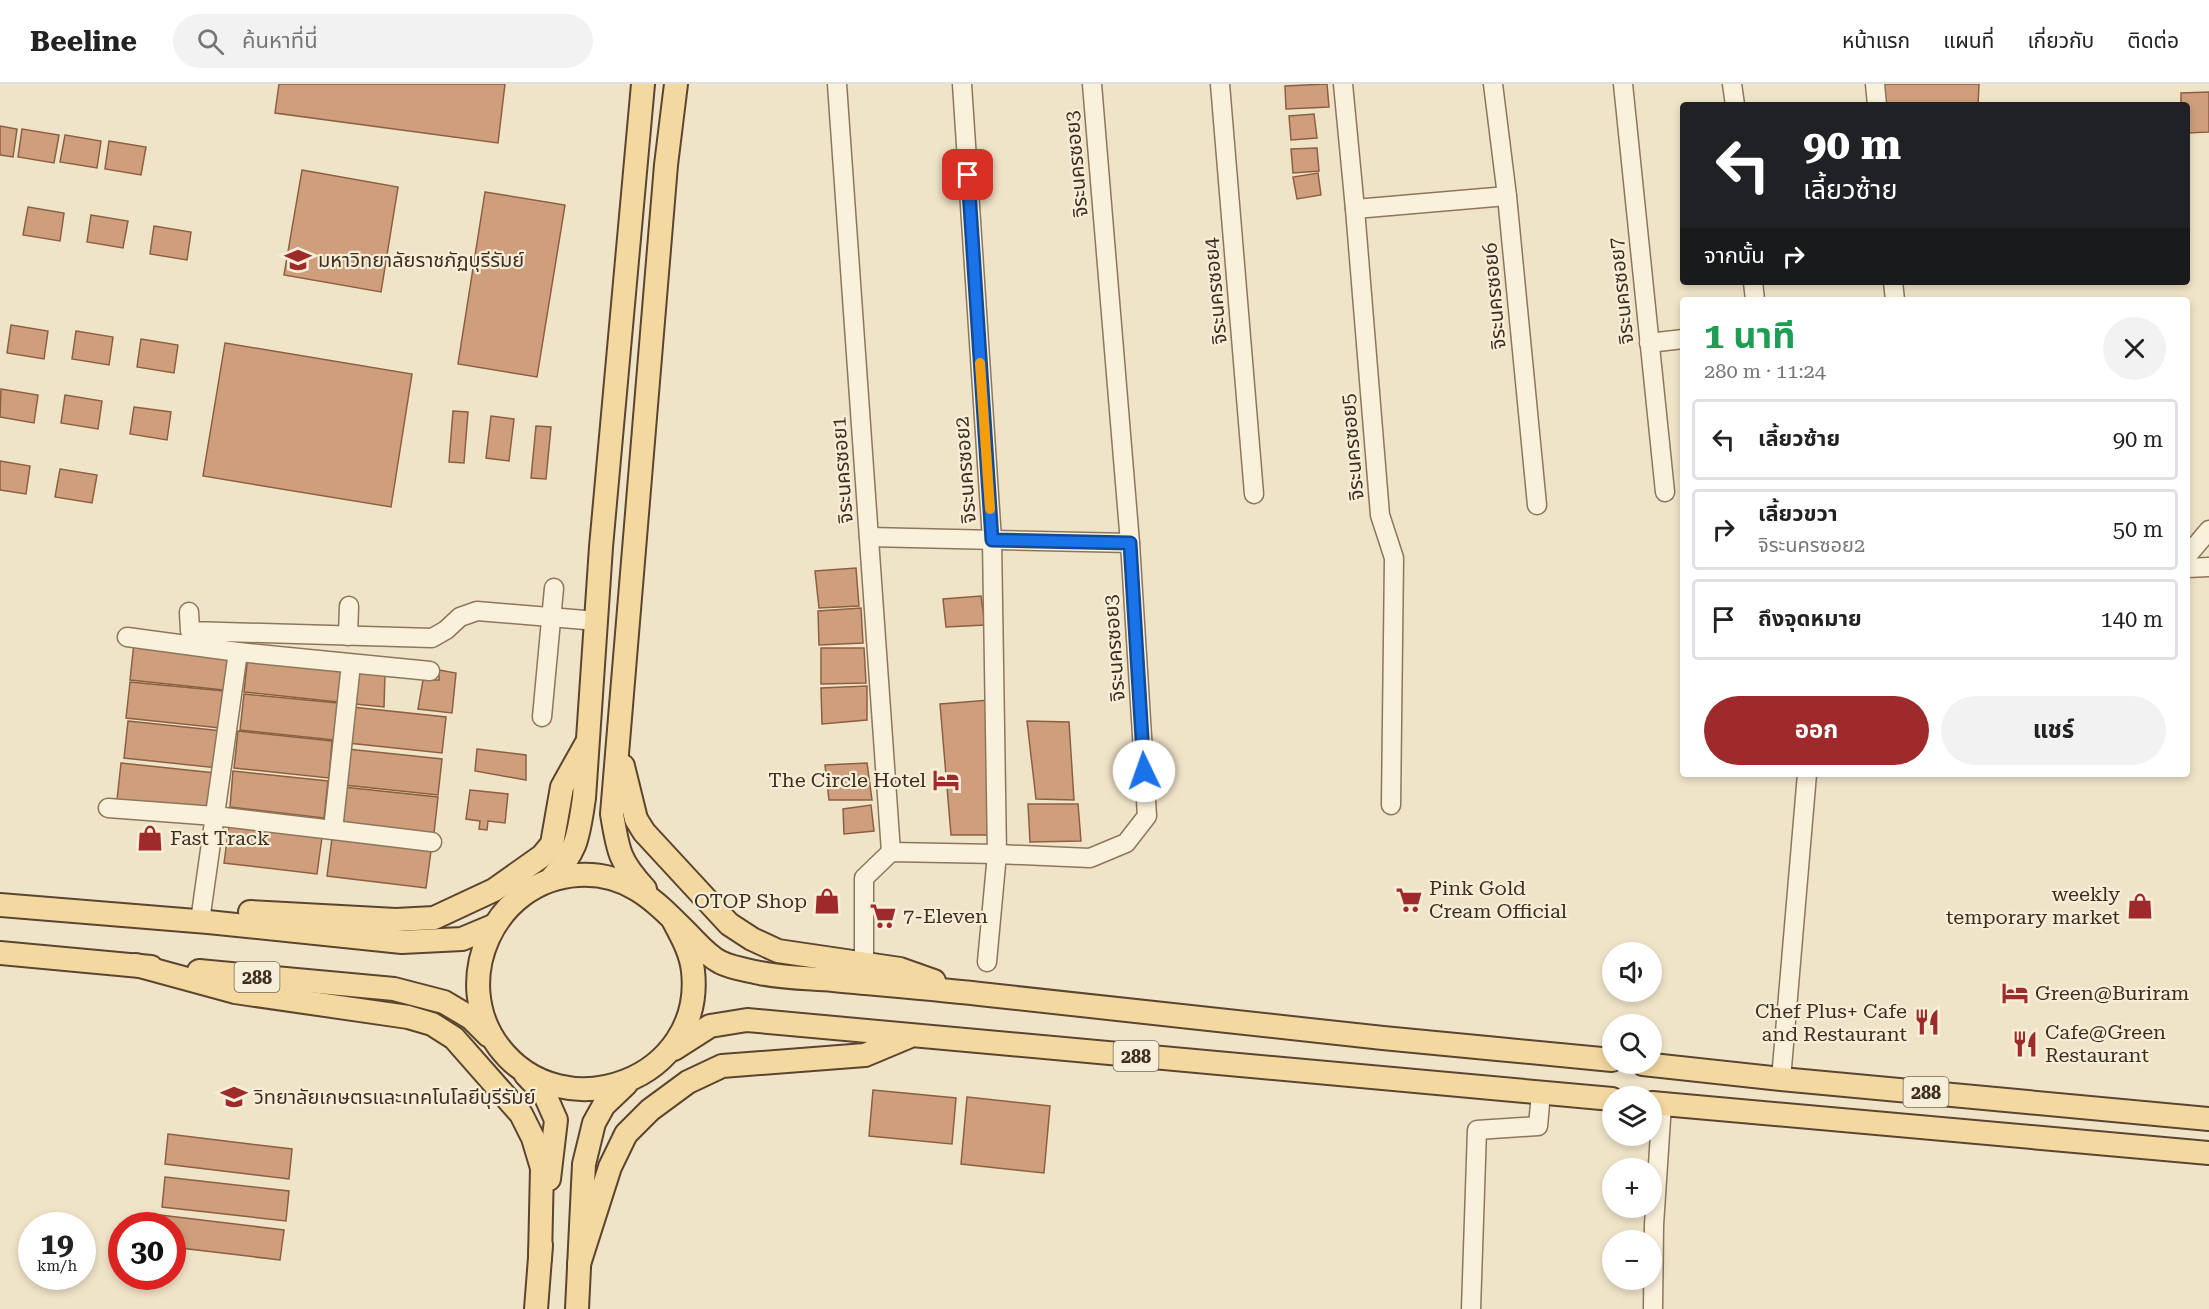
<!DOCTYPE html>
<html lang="th">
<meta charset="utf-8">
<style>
:root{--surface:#fff;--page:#f2f2f2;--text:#222;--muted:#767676;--line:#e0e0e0;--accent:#9e2a2b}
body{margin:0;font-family:"Roboto Serif","Noto Sans Thai",serif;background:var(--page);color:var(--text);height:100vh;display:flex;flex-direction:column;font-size:22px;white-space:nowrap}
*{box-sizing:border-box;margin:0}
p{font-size:20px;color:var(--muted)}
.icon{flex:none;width:33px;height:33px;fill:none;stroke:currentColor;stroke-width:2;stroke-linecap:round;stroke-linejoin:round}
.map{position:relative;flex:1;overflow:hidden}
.panel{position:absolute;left:1680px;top:213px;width:510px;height:480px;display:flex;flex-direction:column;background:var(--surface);border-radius:6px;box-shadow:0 3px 9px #0003}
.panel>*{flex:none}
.top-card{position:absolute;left:1680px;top:18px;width:510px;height:183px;border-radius:6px;box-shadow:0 3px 9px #0003;background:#202124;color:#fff;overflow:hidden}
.tools{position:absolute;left:1602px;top:858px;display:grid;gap:12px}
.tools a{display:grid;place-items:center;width:60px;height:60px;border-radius:50%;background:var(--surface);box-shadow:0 3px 9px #0003;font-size:30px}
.speed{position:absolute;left:18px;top:1128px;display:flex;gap:12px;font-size:30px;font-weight:700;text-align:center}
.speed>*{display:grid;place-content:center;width:78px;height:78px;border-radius:50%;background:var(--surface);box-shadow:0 3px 9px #0003;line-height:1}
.speed small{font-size:15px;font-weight:400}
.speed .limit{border:9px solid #d22;background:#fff;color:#111}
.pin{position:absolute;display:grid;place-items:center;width:51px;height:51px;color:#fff;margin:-26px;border-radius:12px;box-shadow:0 3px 9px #0006}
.me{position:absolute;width:66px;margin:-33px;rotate:357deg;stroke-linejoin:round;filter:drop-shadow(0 0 4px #0008)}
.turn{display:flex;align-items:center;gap:21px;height:126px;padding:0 24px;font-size:27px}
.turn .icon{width:78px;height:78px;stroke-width:2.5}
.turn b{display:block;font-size:42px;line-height:51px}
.then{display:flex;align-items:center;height:57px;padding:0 24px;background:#0003;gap:12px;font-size:22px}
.round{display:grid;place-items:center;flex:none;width:63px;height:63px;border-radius:32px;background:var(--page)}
.headline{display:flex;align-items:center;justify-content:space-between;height:102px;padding:0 24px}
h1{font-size:36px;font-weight:700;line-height:45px;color:#1e9e55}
.primary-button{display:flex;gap:12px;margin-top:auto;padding:12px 24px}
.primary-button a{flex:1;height:69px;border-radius:36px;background:var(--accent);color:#fff;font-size:24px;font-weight:700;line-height:69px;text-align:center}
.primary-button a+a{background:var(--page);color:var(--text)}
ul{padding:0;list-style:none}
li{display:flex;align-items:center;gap:18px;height:81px;margin:0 12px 9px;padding:0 12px;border:3px solid var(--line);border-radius:6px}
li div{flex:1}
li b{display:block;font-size:22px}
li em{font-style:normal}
header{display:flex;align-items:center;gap:36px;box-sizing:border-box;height:84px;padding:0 30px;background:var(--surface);border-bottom:2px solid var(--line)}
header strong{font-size:28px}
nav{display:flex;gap:33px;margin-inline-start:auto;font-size:21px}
.search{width:420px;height:54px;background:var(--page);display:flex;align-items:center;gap:15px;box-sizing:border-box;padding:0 21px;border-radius:33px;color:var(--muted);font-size:22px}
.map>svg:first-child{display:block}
</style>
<header>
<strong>Beeline</strong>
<div class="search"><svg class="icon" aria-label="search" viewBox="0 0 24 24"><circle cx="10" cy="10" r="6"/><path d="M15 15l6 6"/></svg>ค้นหาที่นี่</div>
<nav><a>หน้าแรก</a><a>แผนที่</a><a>เกี่ยวกับ</a><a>ติดต่อ</a></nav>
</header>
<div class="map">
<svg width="2209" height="1225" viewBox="0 0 2209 1225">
<rect width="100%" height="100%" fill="#f0e4c8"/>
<g fill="#cf9f7d" stroke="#8d5f41" stroke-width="1.5">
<path d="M279,0H505L498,59L275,29Z"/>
<path d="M1327,0L1329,23L1286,25L1285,2Z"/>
<path d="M1884,0H1979L1978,21H1886Z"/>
<path d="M2209,8V48L2187,49V21H2181V9Z"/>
<path d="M1314,30L1317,54L1291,56L1289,32Z"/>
<path d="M0,42L17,45L13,73L0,71Z"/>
<path d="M22,45L59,51L54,79L18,73Z"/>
<path d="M65,51L101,57L97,84L60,78Z"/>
<path d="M109,57L146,63L141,91L105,85Z"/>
<path d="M1317,64L1319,87L1293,89L1291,65Z"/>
<path d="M302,86L398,103L381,208L284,191Z"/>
<path d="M1318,89L1321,111L1297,115L1293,93Z"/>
<path d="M485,108L565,121L537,293L458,280Z"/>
<path d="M28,123L64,129L60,157L23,151Z"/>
<path d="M91,131L128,137L123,164L87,158Z"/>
<path d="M154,142L191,148L187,176L150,170Z"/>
<path d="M11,241L48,247L44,275L7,269Z"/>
<path d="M76,247L113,253L109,281L72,275Z"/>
<path d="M141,255L178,261L174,289L137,283Z"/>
<path d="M225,259L412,290L391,423L203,392Z"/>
<path d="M1,305L38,311L34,339L0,333Z"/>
<path d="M65,311L102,317L98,345L61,339Z"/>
<path d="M134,323L171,328L167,356L130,350Z"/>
<path d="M453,327L468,328L464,379L449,378Z"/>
<path d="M491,332L514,335L509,377L486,374Z"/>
<path d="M536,342L551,343L546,395L531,394Z"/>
<path d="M0,377L30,382L26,410L0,406Z"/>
<path d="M60,385L97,391L92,419L55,413Z"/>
<path d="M856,484L859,522L819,524L815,487Z"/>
<path d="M981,512L985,541L946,543L943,515Z"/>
<path d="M861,524L863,559L819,561L818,527Z"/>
<path d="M134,559L228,569L224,606L130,596Z"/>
<path d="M821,564H864L866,599L821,600Z"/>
<path d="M248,571L342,581L338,618L244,608Z"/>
<path d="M358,585L385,589L384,623L355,620Z"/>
<path d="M439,586L456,589L452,629L418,625L423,596H439Z"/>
<path d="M130,598L224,607L220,644L126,634Z"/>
<path d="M867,602V636L822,640L821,604Z"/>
<path d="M244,610L338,619L334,656L240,646Z"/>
<path d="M990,616L993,751H951L940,620Z"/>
<path d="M352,623L446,633L442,669L348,659Z"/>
<path d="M128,637L222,647L218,684L124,674Z"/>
<path d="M1027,637L1069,638L1074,716L1036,715Z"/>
<path d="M238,647L332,657L329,694L234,684Z"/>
<path d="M347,665L442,675L438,711L344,701Z"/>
<path d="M477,665L526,671V696L475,687Z"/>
<path d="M121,679L215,689L211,725L117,716Z"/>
<path d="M867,679L872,716H829L825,681Z"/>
<path d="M233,687L328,697L324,734L230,723Z"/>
<path d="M343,703L438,713L434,749L340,740Z"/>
<path d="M470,706L508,710L505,739L488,737L487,746L479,745L480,737L466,735Z"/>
<path d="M1028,720H1078L1081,757L1030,758Z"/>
<path d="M871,721L874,747L844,750L843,725Z"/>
<path d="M229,742L322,753L317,790L224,779Z"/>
<path d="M332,754L431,767L426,804L327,792Z"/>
<path d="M873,1006L956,1014L952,1060L869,1052Z"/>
<path d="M967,1013L1050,1022L1044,1089L961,1080Z"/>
<path d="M168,1050L292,1065L289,1095L165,1080Z"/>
<path d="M165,1093L289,1107L286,1137L162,1123Z"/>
<path d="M160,1131L284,1146L280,1176L172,1163V1142H159Z"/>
</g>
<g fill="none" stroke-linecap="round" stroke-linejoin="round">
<g stroke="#8d765c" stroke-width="21">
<g id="minor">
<path d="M837,0L891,768"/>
<path d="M962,0L992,456L997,770L987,878"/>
<path d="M1220,0L1254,410"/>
<path d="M1343,0L1355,125L1380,431L1394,474L1391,721"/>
<path d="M1493,0L1507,112L1537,421"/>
<path d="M1623,0L1665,408"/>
<path d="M1732,0L1735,21"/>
<path d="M1875,0L1877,21"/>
<path d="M1355,125L1507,112"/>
<path d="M1753,198L1755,216"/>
<path d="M1893,198L1895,216"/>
<path d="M1649,259L1683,255"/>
<path d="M869,453L1130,459"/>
<path d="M2187,472L2209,446"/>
<path d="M2187,484L2209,483"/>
<path d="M189,528L190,547L432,554L446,546L460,533L477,527L597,537"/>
<path d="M348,552L349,522"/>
<path d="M127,553L238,568L430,587"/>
<path d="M542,633L554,504"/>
<path d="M108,724L215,732L333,746L351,580"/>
<path d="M333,746L432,758"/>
<path d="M200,837L238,568"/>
<path d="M864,879V794L891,768L997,770L1090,774L1126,759L1147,732L1130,459L1092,0"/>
<path d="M1781,995L1807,690"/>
<path d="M1471,1225L1477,1046L1538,1042L1541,1009"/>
<path d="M1653,1225L1654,1141L1662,1020"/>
</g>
</g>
<g stroke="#5b4430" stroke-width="26">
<g id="major">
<path d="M623,682L636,735L644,748L729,840L752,855L778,867L900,885L934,897"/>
<path d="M550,796C578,766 578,753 584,714L601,463L643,0"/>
<path d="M645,805C619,777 618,767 612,730L666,81L676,0"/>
<path d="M0,821L208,838L402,858L462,855L493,842"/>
<path d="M250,828L396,836L434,834L494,806L542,772L552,760L562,703L586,660"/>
<path d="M672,834C681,851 691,868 693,887C705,995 564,1048 499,963C449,897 494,796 578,791C629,788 656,818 689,851C698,860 708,872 720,878C731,884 747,886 760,889C783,894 809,894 833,896C885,901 937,905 989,911C1120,925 1252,940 1383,954C1459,962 1536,968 1612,976"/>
<path d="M0,869L151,883"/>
<path d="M136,881L235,908L408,933L432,940L454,954L521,1030L533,1054L542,1084L540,1174"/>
<path d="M199,887L394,905L444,918L471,934L488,951"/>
<path d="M674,965L710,942L747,936L1612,1015"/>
<path d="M1643,980L1781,995L2209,1035"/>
<path d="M526,991L545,1011L556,1036L549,1095"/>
<path d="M1652,1019L2209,1069"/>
<path d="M579,1180L610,1083L626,1050L650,1026L688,998L722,982L865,971L908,953"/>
<path d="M536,1225L541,1161"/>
<path d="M577,1225L584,1080L594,1039L604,1021L626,1000"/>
</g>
</g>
<use href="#minor" stroke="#faf1dc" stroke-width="18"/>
<use href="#major" stroke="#f3d9a0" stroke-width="22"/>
</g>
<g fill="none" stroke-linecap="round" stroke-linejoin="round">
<g stroke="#114b97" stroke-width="15">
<path id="route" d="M968,91L992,456L1130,459L1144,687"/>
</g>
<use href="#route" stroke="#1a73e8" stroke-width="10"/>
<path stroke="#f59e0b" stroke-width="10" d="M980,279L990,425"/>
</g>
<defs>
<g id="university-bare" transform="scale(2.07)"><path d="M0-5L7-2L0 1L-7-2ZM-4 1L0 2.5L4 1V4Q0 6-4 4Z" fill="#9e2a2b" stroke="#f7eed8" stroke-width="2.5" paint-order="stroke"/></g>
<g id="hotel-bare" transform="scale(2.07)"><path d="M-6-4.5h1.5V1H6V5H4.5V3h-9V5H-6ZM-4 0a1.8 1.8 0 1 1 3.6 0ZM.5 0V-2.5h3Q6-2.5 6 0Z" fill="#9e2a2b" stroke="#f7eed8" stroke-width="2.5" paint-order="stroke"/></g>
<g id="shop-bare" transform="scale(2.07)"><path d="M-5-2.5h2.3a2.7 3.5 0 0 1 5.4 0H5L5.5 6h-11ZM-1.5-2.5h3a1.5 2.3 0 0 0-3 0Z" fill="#9e2a2b" stroke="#f7eed8" stroke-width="2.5" paint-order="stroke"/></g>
<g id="supermarket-bare" transform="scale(2.07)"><path d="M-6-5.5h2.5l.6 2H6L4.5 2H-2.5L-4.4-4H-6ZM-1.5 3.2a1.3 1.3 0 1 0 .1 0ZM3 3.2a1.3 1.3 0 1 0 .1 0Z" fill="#9e2a2b" stroke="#f7eed8" stroke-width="2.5" paint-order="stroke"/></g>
<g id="restaurant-bare" transform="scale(2.07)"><path d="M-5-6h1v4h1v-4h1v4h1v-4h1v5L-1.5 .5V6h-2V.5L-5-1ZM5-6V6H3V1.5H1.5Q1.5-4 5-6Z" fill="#9e2a2b" stroke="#f7eed8" stroke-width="2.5" paint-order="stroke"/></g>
</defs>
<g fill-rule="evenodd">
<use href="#university-bare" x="298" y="176"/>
<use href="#hotel-bare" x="946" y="696"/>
<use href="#shop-bare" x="150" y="754"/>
<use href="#supermarket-bare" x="1409" y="816"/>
<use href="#shop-bare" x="827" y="817"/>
<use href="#shop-bare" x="2140" y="822"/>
<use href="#supermarket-bare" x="883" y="832"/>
<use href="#hotel-bare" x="2015" y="909"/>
<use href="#restaurant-bare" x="1927" y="938"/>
<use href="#restaurant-bare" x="2025" y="960"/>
<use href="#university-bare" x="234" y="1013"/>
</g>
<g text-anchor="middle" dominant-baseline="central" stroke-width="4.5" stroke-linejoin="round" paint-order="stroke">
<g fill="#f7eed8" stroke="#756857" stroke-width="1.5">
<rect x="234.5" y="878" width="45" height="30" rx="4.5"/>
<rect x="1113.5" y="957" width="45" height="30" rx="4.5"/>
<rect x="1903.5" y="993" width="45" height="30" rx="4.5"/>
</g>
<g font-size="18" font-weight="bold" fill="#3d2e20">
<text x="257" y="893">288</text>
<text x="1136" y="972">288</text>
<text x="1926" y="1008">288</text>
</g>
<g font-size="20" fill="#3d2e20" stroke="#f7eed8">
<text transform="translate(1076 80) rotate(-95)">จิระนครซอย3</text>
<text transform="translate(1215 207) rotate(-95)">จิระนครซอย4</text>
<text transform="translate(1621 207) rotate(-96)">จิระนครซอย7</text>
<text transform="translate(1494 212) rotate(-95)">จิระนครซอย6</text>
<text transform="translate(1352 363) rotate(-95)">จิระนครซอย5</text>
<text transform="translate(842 386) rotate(-94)">จิระนครซอย1</text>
<text transform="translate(965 386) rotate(-94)">จิระนครซอย2</text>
<text transform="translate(1114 564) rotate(-94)">จิระนครซอย3</text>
</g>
<g font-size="20" fill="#3d2e20" stroke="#f7eed8" text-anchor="start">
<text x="318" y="176">มหาวิทยาลัยราชภัฏบุรีรัมย์</text>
<text x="926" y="696" text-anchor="end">The Circle Hotel</text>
<text x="170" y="754">Fast Track</text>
<text x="1429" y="804">Pink Gold<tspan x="1429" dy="23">Cream Official</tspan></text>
<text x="2120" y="810" text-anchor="end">weekly<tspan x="2120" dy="23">temporary market</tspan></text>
<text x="807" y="817" text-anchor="end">OTOP Shop</text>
<text x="903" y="832">7-Eleven</text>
<text x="2035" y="909">Green@Buriram</text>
<text x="1907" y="927" text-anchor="end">Chef Plus+ Cafe<tspan x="1907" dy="23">and Restaurant</tspan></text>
<text x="2045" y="948">Cafe@Green<tspan x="2045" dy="23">Restaurant</tspan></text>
<text x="254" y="1013">วิทยาลัยเกษตรและเทคโนโลยีบุรีรัมย์</text>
</g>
</g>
</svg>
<div class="tools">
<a><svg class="icon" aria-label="sound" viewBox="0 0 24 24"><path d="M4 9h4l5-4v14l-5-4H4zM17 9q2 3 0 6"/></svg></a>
<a><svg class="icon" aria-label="search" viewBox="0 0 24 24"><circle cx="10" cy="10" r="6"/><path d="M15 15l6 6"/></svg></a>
<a><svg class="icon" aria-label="layers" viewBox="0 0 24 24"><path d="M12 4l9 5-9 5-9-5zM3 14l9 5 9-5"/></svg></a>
<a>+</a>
<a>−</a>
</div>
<div class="speed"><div>19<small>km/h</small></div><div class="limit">30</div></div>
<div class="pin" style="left:968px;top:91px;background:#d93025"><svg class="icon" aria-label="arrive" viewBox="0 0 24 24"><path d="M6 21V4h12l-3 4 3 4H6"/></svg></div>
<svg class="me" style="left:1144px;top:687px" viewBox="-20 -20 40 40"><circle r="19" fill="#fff"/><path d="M0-13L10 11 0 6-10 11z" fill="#1a73e8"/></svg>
<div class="top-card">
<div class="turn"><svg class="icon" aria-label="left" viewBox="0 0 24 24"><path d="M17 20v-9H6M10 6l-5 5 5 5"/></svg><div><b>90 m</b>เลี้ยวซ้าย</div></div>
<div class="then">จากนั้น<svg class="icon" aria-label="right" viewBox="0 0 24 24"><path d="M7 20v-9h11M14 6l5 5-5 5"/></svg></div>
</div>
<section class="panel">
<div class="headline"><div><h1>1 นาที</h1><p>280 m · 11:24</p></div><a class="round"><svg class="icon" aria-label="close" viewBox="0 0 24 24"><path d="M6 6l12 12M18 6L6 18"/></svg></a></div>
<ul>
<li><svg class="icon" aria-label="left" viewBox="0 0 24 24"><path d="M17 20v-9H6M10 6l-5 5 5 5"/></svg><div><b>เลี้ยวซ้าย</b></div><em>90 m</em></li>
<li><svg class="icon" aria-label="right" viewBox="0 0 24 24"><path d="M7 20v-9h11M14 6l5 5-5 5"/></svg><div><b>เลี้ยวขวา</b><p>จิระนครซอย2</p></div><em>50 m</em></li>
<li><svg class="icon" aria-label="arrive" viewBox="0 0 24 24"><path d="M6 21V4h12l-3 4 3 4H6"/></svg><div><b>ถึงจุดหมาย</b></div><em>140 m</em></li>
</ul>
<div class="primary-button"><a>ออก</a><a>แชร์</a></div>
</section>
</div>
